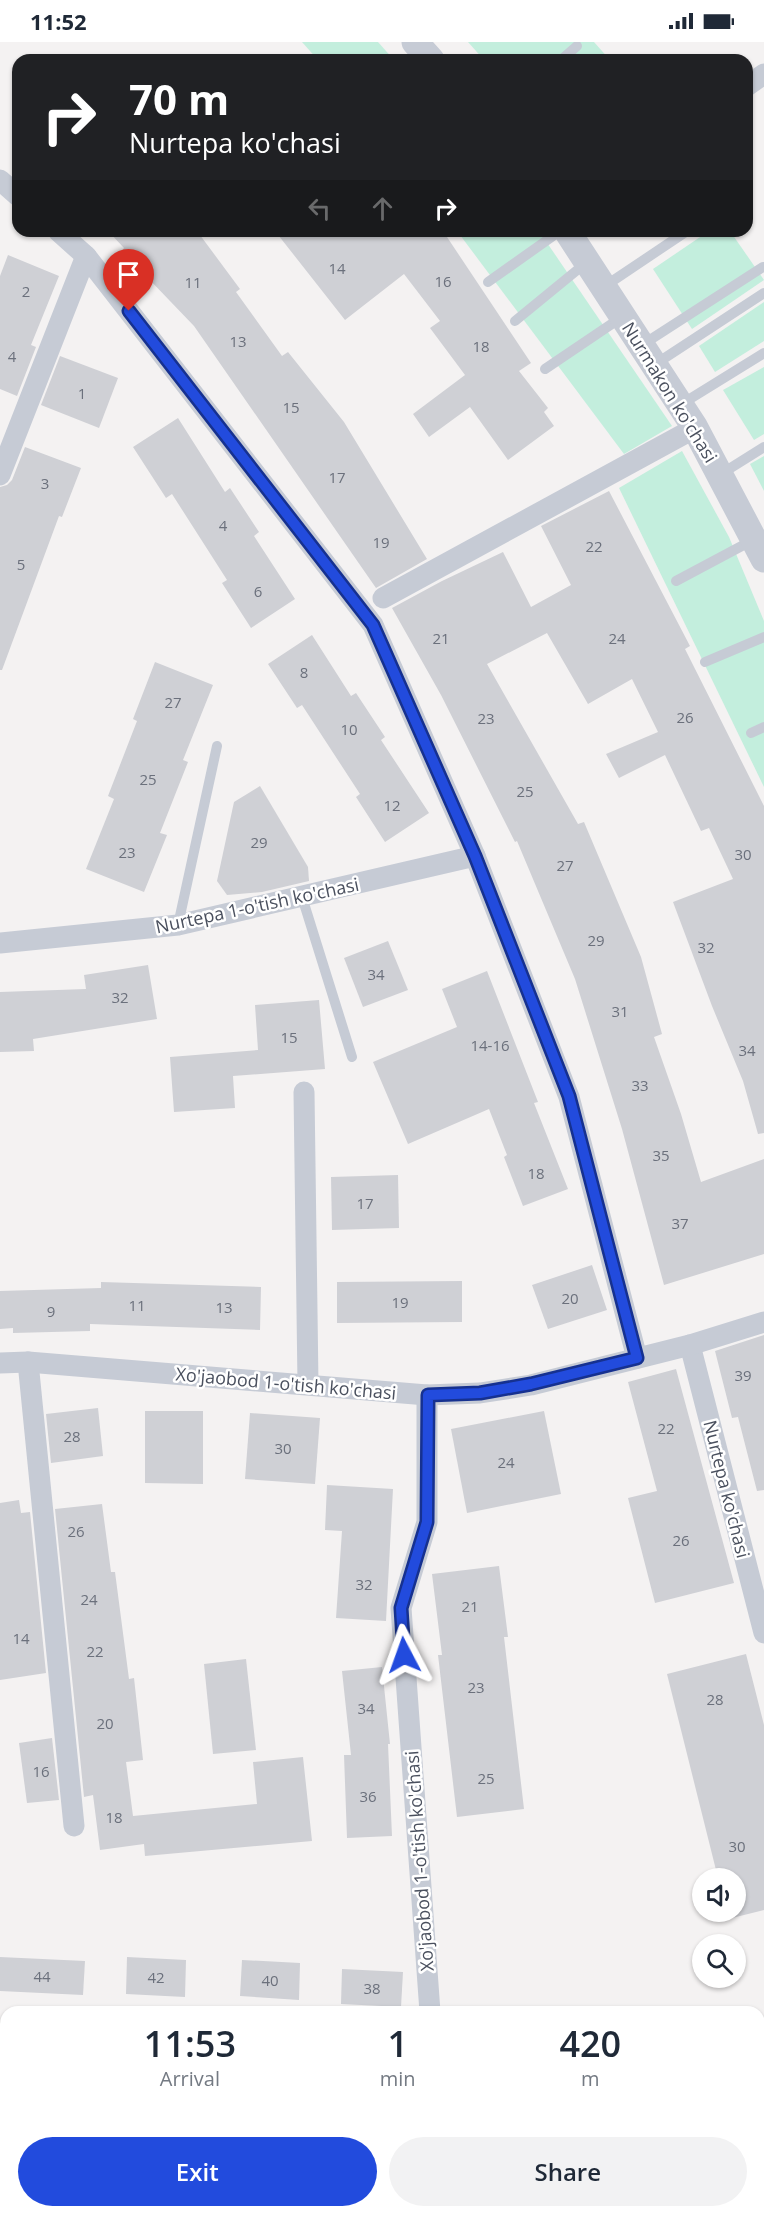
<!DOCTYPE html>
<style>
:root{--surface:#fff;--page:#f2f2f3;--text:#1f2937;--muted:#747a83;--accent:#224bdd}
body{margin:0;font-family:"Open Sans",sans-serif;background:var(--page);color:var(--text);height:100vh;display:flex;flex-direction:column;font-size:22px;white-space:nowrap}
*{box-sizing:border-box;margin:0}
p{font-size:20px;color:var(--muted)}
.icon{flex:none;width:33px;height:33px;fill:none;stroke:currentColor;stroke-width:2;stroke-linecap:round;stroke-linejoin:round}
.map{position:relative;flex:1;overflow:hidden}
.panel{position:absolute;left:0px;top:1964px;width:765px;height:212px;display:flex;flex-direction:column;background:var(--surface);border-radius:18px 18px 0 0;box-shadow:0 2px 4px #0004}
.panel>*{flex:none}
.guide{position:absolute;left:12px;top:12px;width:741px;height:183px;border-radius:18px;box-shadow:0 2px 4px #0004;background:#202124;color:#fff;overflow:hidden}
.controls{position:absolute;left:692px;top:1826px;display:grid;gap:12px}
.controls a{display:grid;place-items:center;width:54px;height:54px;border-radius:50%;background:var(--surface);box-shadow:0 2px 4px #0004;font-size:30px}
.pin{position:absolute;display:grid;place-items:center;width:51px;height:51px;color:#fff;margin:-62px -26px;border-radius:50% 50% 50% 0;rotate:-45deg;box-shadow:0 0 6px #0007}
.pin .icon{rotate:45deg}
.me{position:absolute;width:66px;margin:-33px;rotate:356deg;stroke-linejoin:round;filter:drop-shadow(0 0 4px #0008)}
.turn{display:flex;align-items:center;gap:21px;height:126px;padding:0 18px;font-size:27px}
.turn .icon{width:78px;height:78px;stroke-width:2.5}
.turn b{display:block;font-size:42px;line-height:51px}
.lanes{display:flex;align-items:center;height:57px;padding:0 18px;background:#0003;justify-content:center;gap:30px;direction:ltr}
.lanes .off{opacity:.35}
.eta{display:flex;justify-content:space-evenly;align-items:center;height:102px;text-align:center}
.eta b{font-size:36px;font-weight:600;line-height:42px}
.primary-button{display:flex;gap:12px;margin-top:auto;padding:12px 18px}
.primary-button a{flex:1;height:69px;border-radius:36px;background:var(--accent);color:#fff;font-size:24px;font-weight:600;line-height:69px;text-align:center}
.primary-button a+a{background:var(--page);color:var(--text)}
.status{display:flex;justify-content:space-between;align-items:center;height:42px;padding:0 30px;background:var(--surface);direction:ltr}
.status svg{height:16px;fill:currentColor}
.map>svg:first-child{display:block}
</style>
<div class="status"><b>11:52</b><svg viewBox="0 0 49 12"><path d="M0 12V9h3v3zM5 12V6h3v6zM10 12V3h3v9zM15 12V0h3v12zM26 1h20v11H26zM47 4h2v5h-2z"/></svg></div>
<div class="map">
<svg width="764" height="2174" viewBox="0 0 764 2174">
<rect width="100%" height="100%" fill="#f4f2f2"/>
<g fill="#c3eedd">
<path d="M302,0H378L394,18H318Z"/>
<path d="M468,0H594L610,18H484Z"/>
<path d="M457,189H539L672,384L624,412Z"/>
<path d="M709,189H730L764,238L692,287L653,227Z"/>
<path d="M764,260V299L715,330L699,304Z"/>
<path d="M764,325V392L754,398L723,348Z"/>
<path d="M682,409L729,495L764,579V745L619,446Z"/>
<path d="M764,414V449L750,422Z"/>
</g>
<g fill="#cfd0d5">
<path d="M108,189H197L240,247L236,250L282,314L288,310L344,380L427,517L376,546L194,284L122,209L124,206Z"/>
<path d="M275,189H443L531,321L519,329L548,366L544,370L554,384L508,418L470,365L429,395L413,372L465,333L430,286L440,279L404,232L345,278Z"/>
<path d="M8,213L59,234L31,303L36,305L17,354L0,347V234Z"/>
<path d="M60,314L118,336L99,386L41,363Z"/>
<path d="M178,376L225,450L230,446L259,490L254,494L295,557L251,586L222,541L227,538L172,452L166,456L133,405Z"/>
<path d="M25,405L81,426L62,475L59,474L2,628H0V445L7,443L12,438Z"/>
<path d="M609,449L690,604L685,607L764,764V1091L758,1092L743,1039L712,964L673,860L733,837L709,786L701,789L665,713L619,736L606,712L658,690L632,637L588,662L547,591L487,622L578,782L584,780L641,915L662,992L654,995L681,1072L701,1140L764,1117V1212L664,1243L622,1087L575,937L517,799L515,800L441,653L392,566L442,539L503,510L531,565L571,543L541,484Z"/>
<path d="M312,593L351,654L356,651L385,695L381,698L429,771L385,800L356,755L360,752L302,663L297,666L268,622Z"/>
<path d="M155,620L213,643L183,718L188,720L160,791L167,793L144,850L86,827L114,757L108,754L137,679L133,677Z"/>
<path d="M260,744L308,825L309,839L262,850L227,853L217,839L234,760Z"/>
<path d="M388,899L408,948L363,965L344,916Z"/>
<path d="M148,923L157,977L33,997L34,1009L0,1010V950L86,947L84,933Z"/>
<path d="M487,929L538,1060L534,1061L568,1147L523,1164L504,1115L507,1113L489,1067L408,1102L373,1020L457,985L442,947Z"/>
<path d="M319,958L325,1027L233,1034L235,1066L174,1070L170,1015L258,1008L255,963Z"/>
<path d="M398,1133L399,1186L332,1188L331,1135Z"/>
<path d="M592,1223L607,1268L548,1287L532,1243Z"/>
<path d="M462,1239V1280L337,1281V1240Z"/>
<path d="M101,1240L261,1245L260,1288L90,1282V1289L13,1291V1286L0,1287V1249L101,1246Z"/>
<path d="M764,1293V1448L757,1449L738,1375L732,1376L715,1309Z"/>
<path d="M676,1327L734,1541L655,1561L628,1456L657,1449L628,1340Z"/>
<path d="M98,1366L103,1414L51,1421L46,1372Z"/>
<path d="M145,1369H203V1442L145,1441Z"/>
<path d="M544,1369L561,1452L467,1471L451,1387Z"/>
<path d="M250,1371L320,1376L315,1442L245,1437Z"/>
<path d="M327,1443L393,1447L386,1579L336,1576L342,1489L325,1488Z"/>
<path d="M19,1458L21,1471L30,1470L46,1631L0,1638V1461Z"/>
<path d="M102,1462L111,1530H115L129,1637L134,1636L143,1718L126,1720L133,1774L257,1762L253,1720L303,1715L312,1799L145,1814L144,1802L100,1808L93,1753L84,1755L55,1467Z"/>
<path d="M499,1524L508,1595H504L524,1767L457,1775L438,1613H442L432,1532Z"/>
<path d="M746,1612L764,1683V1868L728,1877L726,1869H735V1836H718L667,1632Z"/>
<path d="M246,1617L256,1708L213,1712L204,1622Z"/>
<path d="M382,1625L390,1702H388L392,1794L347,1796L344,1713H351L342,1629Z"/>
<path d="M52,1696L59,1758L27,1761L19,1701Z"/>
<path d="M0,1915L85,1919L83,1953L0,1949Z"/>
<path d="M127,1915L186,1918L185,1955L126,1952Z"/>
<path d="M242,1918L300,1921L299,1958L240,1954Z"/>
<path d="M342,1927L403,1930L401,1965L341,1962Z"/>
</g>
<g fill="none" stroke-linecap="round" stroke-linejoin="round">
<g stroke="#c6cbd5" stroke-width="10">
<path d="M561,18L577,4"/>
<path d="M488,240L560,189"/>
<path d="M605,244L687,189"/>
<path d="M515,279L587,220"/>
<path d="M642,303L763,225"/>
<path d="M654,323L764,251"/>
<path d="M545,327L622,275"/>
<path d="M680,363L764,311"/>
<path d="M721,432L764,405"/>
<path d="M676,539L753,498"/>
<path d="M705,620L764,595"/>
<path d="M751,691L764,685"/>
<path d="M302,855L352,1015"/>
<path d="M178,883L217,704"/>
</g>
<g stroke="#c6cbd5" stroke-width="21">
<path d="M747,44L764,32"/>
<path d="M0,138L18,154"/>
<path d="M58,189L86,214L373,583L475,814L569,1055L637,1316"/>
<path d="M0,433L86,214"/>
<path d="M383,556L684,392L694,384"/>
<path d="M0,901L178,883L475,814"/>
<path d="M304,1050L308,1342"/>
<path d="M690,1303L764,1591"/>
<path d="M28,1320L74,1784"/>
<path d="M0,1321L28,1320L427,1353L480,1351L531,1343L690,1303L764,1280"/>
<path d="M427,1353V1480L401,1566L430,1970"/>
<path d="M759,2132L764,2133"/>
<path d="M419,2174V2169"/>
</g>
<g stroke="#c6cbd5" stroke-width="27">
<path d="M415,0L431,18"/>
<path d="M567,189L694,384L764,517"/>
</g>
</g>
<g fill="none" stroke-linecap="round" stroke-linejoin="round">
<g stroke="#163190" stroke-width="15">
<path id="route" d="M129,269L373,583L475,814L569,1054L637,1316L531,1342L480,1351L428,1353L427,1480L401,1566L404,1613"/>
</g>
<use href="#route" stroke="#224bdd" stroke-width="10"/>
</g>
<g text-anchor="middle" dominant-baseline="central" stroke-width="5" stroke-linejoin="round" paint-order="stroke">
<g font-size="15" fill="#6b707c">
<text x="337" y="226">14</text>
<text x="443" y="239">16</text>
<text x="193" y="240">11</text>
<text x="26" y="249">2</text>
<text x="238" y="299">13</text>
<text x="481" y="304">18</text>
<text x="12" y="314">4</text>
<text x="82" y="351">1</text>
<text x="291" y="365">15</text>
<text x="337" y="435">17</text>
<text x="45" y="441">3</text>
<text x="223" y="483">4</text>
<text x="381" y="500">19</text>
<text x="594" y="504">22</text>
<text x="21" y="522">5</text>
<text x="258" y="549">6</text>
<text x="441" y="596">21</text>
<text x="617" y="596">24</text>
<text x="304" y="630">8</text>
<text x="173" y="660">27</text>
<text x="685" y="675">26</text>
<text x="486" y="676">23</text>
<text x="349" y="687">10</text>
<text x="148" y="737">25</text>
<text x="525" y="749">25</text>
<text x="392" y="763">12</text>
<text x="259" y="800">29</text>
<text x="127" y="810">23</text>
<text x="743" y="812">30</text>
<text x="565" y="823">27</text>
<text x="596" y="898">29</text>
<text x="706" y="905">32</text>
<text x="376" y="932">34</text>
<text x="120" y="955">32</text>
<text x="620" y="969">31</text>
<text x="289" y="995">15</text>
<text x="490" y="1003">14-16</text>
<text x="747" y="1008">34</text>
<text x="640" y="1043">33</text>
<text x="661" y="1113">35</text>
<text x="536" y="1131">18</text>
<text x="365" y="1161">17</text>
<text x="680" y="1181">37</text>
<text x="570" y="1256">20</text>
<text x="400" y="1260">19</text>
<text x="137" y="1263">11</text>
<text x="224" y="1265">13</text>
<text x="51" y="1269">9</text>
<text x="743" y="1333">39</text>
<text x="666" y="1386">22</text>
<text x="72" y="1394">28</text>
<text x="283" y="1406">30</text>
<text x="506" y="1420">24</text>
<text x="76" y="1489">26</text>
<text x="681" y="1498">26</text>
<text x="364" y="1542">32</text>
<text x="89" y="1557">24</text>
<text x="470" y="1564">21</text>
<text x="21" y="1596">14</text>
<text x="95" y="1609">22</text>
<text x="476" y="1645">23</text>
<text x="715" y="1657">28</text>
<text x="366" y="1666">34</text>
<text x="105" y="1681">20</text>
<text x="41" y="1729">16</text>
<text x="486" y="1736">25</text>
<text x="368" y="1754">36</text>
<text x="114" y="1775">18</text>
<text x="737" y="1804">30</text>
<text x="42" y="1934">44</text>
<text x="156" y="1935">42</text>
<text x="270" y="1938">40</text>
<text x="372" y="1946">38</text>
</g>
<g font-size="18" fill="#4a505e" stroke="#fff">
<text transform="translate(670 350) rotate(58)">Nurmakon ko'chasi</text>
<text transform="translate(257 863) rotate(-12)">Nurtepa 1-o'tish ko'chasi</text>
<text transform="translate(286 1341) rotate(5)">Xo'jaobod 1-o'tish ko'chasi</text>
<text transform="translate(727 1447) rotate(76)">Nurtepa ko'chasi</text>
<text transform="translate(419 1819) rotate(-94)">Xo'jaobod 1-o'tish ko'chasi</text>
</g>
</g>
</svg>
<div class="controls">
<a><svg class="icon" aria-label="sound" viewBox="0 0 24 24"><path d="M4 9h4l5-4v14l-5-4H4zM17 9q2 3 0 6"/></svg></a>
<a><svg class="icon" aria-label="search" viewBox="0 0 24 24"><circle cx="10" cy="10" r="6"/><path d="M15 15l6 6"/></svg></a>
</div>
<div class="pin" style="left:129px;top:269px;background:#d93025"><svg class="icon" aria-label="arrive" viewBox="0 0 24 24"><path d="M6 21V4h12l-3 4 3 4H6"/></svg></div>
<svg class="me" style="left:404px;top:1613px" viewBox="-20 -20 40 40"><path d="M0-17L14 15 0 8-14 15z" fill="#224bdd" stroke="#fff" stroke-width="4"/></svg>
<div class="guide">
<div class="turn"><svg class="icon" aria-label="right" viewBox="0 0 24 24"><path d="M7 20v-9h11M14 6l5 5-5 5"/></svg><div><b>70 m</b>Nurtepa ko'chasi</div></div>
<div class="lanes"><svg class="icon off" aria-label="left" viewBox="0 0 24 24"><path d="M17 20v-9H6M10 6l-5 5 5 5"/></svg><svg class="icon off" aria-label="ahead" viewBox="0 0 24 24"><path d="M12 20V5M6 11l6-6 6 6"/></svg><svg class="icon" aria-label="right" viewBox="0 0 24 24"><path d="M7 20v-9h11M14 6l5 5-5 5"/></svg></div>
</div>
<section class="panel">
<div class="eta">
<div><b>11:53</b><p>Arrival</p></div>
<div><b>1</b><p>min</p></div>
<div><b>420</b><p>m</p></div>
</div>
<div class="primary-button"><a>Exit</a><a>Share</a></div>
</section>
</div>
